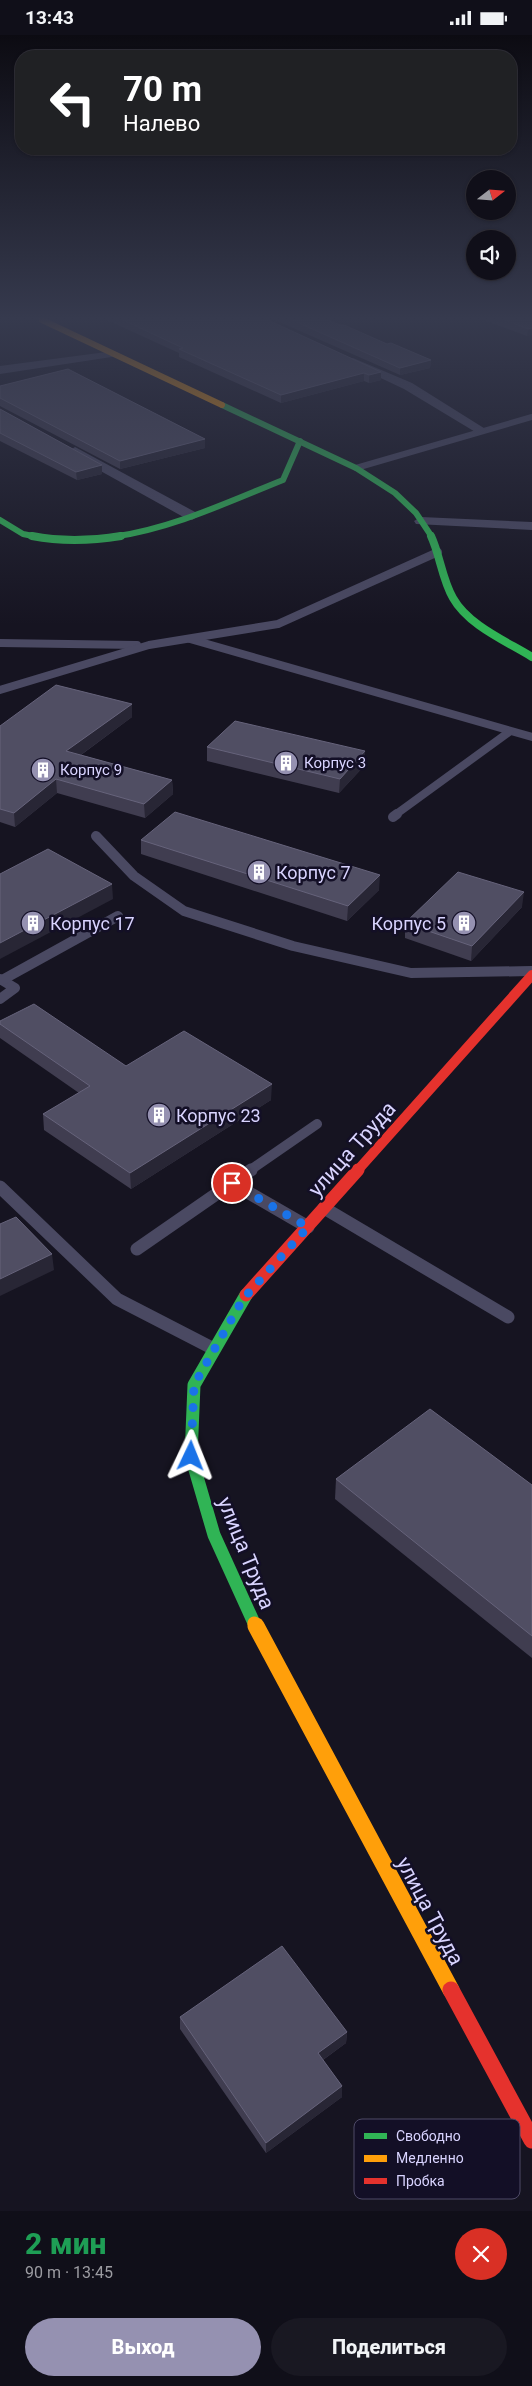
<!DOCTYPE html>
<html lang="ru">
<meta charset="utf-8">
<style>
:root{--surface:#100f19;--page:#191822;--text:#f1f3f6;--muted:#9c9ca2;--line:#302f38;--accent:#9591b1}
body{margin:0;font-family:Roboto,sans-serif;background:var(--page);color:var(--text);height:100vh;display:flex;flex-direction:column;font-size:19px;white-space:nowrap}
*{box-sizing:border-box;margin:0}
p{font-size:16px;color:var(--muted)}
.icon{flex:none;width:28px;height:28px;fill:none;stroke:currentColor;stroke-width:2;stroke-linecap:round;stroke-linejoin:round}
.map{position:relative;height:2176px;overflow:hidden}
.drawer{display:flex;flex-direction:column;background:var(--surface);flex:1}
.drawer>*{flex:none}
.guide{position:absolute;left:15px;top:15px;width:502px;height:105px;border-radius:20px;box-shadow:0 1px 4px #0004,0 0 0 1px var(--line);background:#202124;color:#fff;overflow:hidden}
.needle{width:32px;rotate:73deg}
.tools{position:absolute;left:466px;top:135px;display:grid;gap:10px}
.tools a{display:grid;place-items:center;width:50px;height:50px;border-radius:50%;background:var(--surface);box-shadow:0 1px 4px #0004,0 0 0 1px var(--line);font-size:25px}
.pin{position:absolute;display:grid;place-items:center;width:42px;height:42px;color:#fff;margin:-21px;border:2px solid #fff;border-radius:50%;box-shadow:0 1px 5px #0007}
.me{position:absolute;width:55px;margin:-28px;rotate:2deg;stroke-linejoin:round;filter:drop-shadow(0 0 4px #0008)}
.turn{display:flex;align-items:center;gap:18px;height:105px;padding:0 25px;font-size:22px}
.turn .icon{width:65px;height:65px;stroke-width:2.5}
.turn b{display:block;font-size:35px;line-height:42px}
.round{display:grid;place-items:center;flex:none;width:52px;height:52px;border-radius:26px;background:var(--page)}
.summary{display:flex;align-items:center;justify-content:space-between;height:85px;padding:0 25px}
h1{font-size:30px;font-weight:800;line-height:38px;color:#1e9e55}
.cta{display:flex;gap:10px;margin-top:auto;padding:10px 25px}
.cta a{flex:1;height:58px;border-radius:30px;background:var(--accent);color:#fff;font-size:20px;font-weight:800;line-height:58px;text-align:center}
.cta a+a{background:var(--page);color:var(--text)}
.status{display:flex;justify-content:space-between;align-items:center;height:35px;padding:0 25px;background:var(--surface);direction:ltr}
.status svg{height:14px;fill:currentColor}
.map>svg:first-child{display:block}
</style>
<div class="status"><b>13:43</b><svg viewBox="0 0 49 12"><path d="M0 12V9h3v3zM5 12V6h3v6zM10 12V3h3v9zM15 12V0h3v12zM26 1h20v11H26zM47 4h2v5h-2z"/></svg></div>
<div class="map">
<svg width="532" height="2176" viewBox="0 0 532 2176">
<rect width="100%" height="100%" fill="#161421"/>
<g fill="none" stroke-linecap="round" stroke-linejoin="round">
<path stroke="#4a4962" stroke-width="6" d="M356,433L532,382"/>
<g stroke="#4a4962" stroke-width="8">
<path d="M190,604L532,702"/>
<path d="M0,608L137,610"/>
<path d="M0,655L149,610L278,589L438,517"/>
<path d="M395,780L509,697"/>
</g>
<g stroke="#4a4962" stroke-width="10">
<path d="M393,782L397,779"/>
<path d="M96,801L134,841L184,876L293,911L411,938L532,936"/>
<path d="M0,944L15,953L0,964"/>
<path d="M2,945L118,881"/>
<path d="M249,1136L317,1089"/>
</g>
<g stroke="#4a4962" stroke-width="13">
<path d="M232,1148L308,1192"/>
<path d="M0,1152L117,1264L214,1314"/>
<path d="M324,1173L508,1282"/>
<path d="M137,1214L251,1135"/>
</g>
<g fill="#4a4962" fill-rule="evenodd">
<path d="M114,316L120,319L118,321L0,339V331Z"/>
<path d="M353,323L412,348L487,395L485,398H477L404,354L349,328L347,326Z"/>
<path d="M75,412L197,478L199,481L192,485L187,484L70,419L69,416Z"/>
<path d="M421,482L532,487V495L416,489L414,486Z"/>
</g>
<g stroke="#30b455" stroke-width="6">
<path d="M222,370L356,433L395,458L416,478L432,502"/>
<path d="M0,485L23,499L38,502"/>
<path d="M112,502C171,494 228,467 283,445L300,406"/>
</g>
<g stroke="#30b455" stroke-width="8">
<path d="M32,501C63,507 90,506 121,501"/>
<path d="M431,501C440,520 442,544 453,563C468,590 506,606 532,622"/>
</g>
<path stroke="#30b455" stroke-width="13" d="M246,1260L194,1350L191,1421L214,1500L254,1588"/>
<path stroke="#ff9f0a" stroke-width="6" d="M42,285L222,370"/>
<path stroke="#ff9f0a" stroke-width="13" d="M254,1588L256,1592"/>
<path stroke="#ff9f0a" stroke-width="17" d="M256,1591L451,1955"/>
<path stroke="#e5322d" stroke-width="10" d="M357,1136L532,940"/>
<path stroke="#e5322d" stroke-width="13" d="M246,1260L358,1135"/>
<path stroke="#e5322d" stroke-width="17" d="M451,1955L532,2105"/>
</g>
<g fill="#403d50">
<path d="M107,285H268L381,345L369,348L364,346L281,368L179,322V318Z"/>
<path d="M275,285H328L387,309L431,325L430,333L400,340Z"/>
<path d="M484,285H532L527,301Z"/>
<path d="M0,351L205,413L120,434L0,371Z"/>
<path d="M0,374L102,430V439L77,445L0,406Z"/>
<path d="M132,669V682L81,720L172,745L173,759L145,783L57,758L15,792L0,787V691Z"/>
<path d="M207,712L365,716V730L339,758L207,726Z"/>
<path d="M141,805L379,855L347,886L141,819Z"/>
<path d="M522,872L471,926L405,903V888Z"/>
<path d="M0,986L126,1031L271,1065L131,1154L44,1095L43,1079L79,1058L0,1003Z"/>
<path d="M336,1444L532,1450V1623L335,1464Z"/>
<path d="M180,1982L347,1997L346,2008L323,2025L342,2051V2062L266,2118L180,1994Z"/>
</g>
<g fill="#282635">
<path d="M532,293V300L527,301L528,294Z"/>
<path d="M431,325L430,333L400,340V333Z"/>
<path d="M381,337V345L369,348V340Z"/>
<path d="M364,338V346L281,368V360Z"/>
<path d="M205,404V413L120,434V426Z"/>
<path d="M102,430V439L77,445L76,437Z"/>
<path d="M132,669V682L67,730L66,716Z"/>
<path d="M365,716V730L339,758L340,744Z"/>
<path d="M56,744L57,758L15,792L14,778Z"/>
<path d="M172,745L173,759L145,783L144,769Z"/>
<path d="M380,840L379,855L347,886L348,871Z"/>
<path d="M112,849L113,864L0,924V908Z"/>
<path d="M524,857L522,872L471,926L472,911Z"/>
<path d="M272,1049L271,1065L131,1154L130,1138Z"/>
<path d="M52,1219L54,1235L0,1261V1244Z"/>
<path d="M347,1997L346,2008L317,2029L318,2018Z"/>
<path d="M342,2051V2062L266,2118V2108Z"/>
</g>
<g fill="#504e63" stroke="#66637b">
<path d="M123,285H268L381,337L369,340L364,338L281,360L179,314L183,313Z"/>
<path d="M292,285H328L340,290H344L387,309L391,308L431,325L400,333Z"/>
<path d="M505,285H532V293L528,294Z"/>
<path d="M68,334L205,404L120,426L0,363V351Z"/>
<path d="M0,374L102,430L76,437L0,398Z"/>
<path d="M56,650L132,669L66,716L172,745L144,769L56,744L14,778L0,774V691Z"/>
<path d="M235,686L365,716L340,744L207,712Z"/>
<path d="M175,777L380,840L348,871L141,805Z"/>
<path d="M48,814L112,849L0,908V839Z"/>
<path d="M458,837L524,857L472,911L405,888Z"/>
<path d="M34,969L126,1031L184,996L272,1049L130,1138L43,1079L90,1051L0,989V986Z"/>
<path d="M16,1182L52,1219L0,1244V1189Z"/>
<path d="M430,1374L532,1450V1601L336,1444Z"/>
<path d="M282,1911L347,1997L318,2018L342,2051L266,2108L180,1982Z"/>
</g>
<linearGradient id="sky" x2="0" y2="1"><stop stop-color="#0c0b12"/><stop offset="0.48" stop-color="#363a4e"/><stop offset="1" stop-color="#363a4e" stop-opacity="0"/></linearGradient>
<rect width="532" height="590" fill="url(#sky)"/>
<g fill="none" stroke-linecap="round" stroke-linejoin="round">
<path stroke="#1a73e8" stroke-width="9" stroke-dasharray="0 16.2" d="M191,1421L194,1350L243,1264L308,1192L232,1148"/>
</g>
<defs>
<g id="building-disc" transform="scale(1.25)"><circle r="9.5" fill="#9591b1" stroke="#130f26"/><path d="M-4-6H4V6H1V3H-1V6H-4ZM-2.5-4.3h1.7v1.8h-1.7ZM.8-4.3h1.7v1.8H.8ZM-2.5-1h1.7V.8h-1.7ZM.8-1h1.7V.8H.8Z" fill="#fff"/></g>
</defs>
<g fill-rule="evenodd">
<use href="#building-disc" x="286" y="728"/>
<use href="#building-disc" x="43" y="735"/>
<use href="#building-disc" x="259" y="837"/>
<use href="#building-disc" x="33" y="888"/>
<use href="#building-disc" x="464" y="888"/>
<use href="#building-disc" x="159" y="1080"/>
</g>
<g text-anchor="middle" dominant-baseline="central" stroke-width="5" stroke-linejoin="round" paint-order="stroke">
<g font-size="15" fill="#d9d4ff" stroke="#130f26" text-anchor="start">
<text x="304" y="728">Корпус 3</text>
<text x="60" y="735">Корпус 9</text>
</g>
<g font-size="18" fill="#d9d4ff" stroke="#130f26" text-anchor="start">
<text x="276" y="837">Корпус 7</text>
<text x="50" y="888">Корпус 17</text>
<text x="446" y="888" text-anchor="end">Корпус 5</text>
<text x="176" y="1080">Корпус 23</text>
</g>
<g font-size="21" fill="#d9d4ff" stroke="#130f26">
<text transform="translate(352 1114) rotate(-48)">улица Труда</text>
<text transform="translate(246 1518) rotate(68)">улица Труда</text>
<text transform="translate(430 1876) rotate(62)">улица Труда</text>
</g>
</g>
<rect x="354" y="2084" width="166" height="80" rx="8" fill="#130f26" stroke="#4e4a67" stroke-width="1"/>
<rect x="364" y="2098" width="23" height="6" fill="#30b455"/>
<rect x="364" y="2120" width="23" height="7" fill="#ff9f0a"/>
<rect x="364" y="2143" width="23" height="6" fill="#e5322d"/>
<g font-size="14" fill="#d9d4ff">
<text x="396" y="2106">Свободно</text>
<text x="396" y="2128">Медленно</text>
<text x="396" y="2151">Пробка</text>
</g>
</svg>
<div class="tools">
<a><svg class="needle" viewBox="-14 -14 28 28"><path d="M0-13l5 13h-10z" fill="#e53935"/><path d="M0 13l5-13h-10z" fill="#9c9ca2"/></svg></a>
<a><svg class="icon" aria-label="sound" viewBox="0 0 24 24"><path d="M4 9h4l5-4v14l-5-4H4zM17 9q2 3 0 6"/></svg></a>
</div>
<div class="pin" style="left:232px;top:1148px;background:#d93025"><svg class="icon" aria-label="arrive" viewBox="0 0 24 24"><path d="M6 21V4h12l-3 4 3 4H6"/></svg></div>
<svg class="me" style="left:191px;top:1421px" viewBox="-20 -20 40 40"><path d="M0-17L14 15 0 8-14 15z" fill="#1a73e8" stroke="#fff" stroke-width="4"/></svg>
<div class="guide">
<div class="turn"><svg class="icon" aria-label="left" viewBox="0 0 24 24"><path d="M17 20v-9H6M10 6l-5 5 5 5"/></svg><div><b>70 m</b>Налево</div></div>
</div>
</div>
<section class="drawer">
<div class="summary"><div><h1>2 мин</h1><p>90 m · 13:45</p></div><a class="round" style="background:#d93025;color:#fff"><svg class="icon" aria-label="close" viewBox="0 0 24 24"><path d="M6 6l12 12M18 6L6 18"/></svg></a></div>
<div class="cta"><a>Выход</a><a>Поделиться</a></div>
</section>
